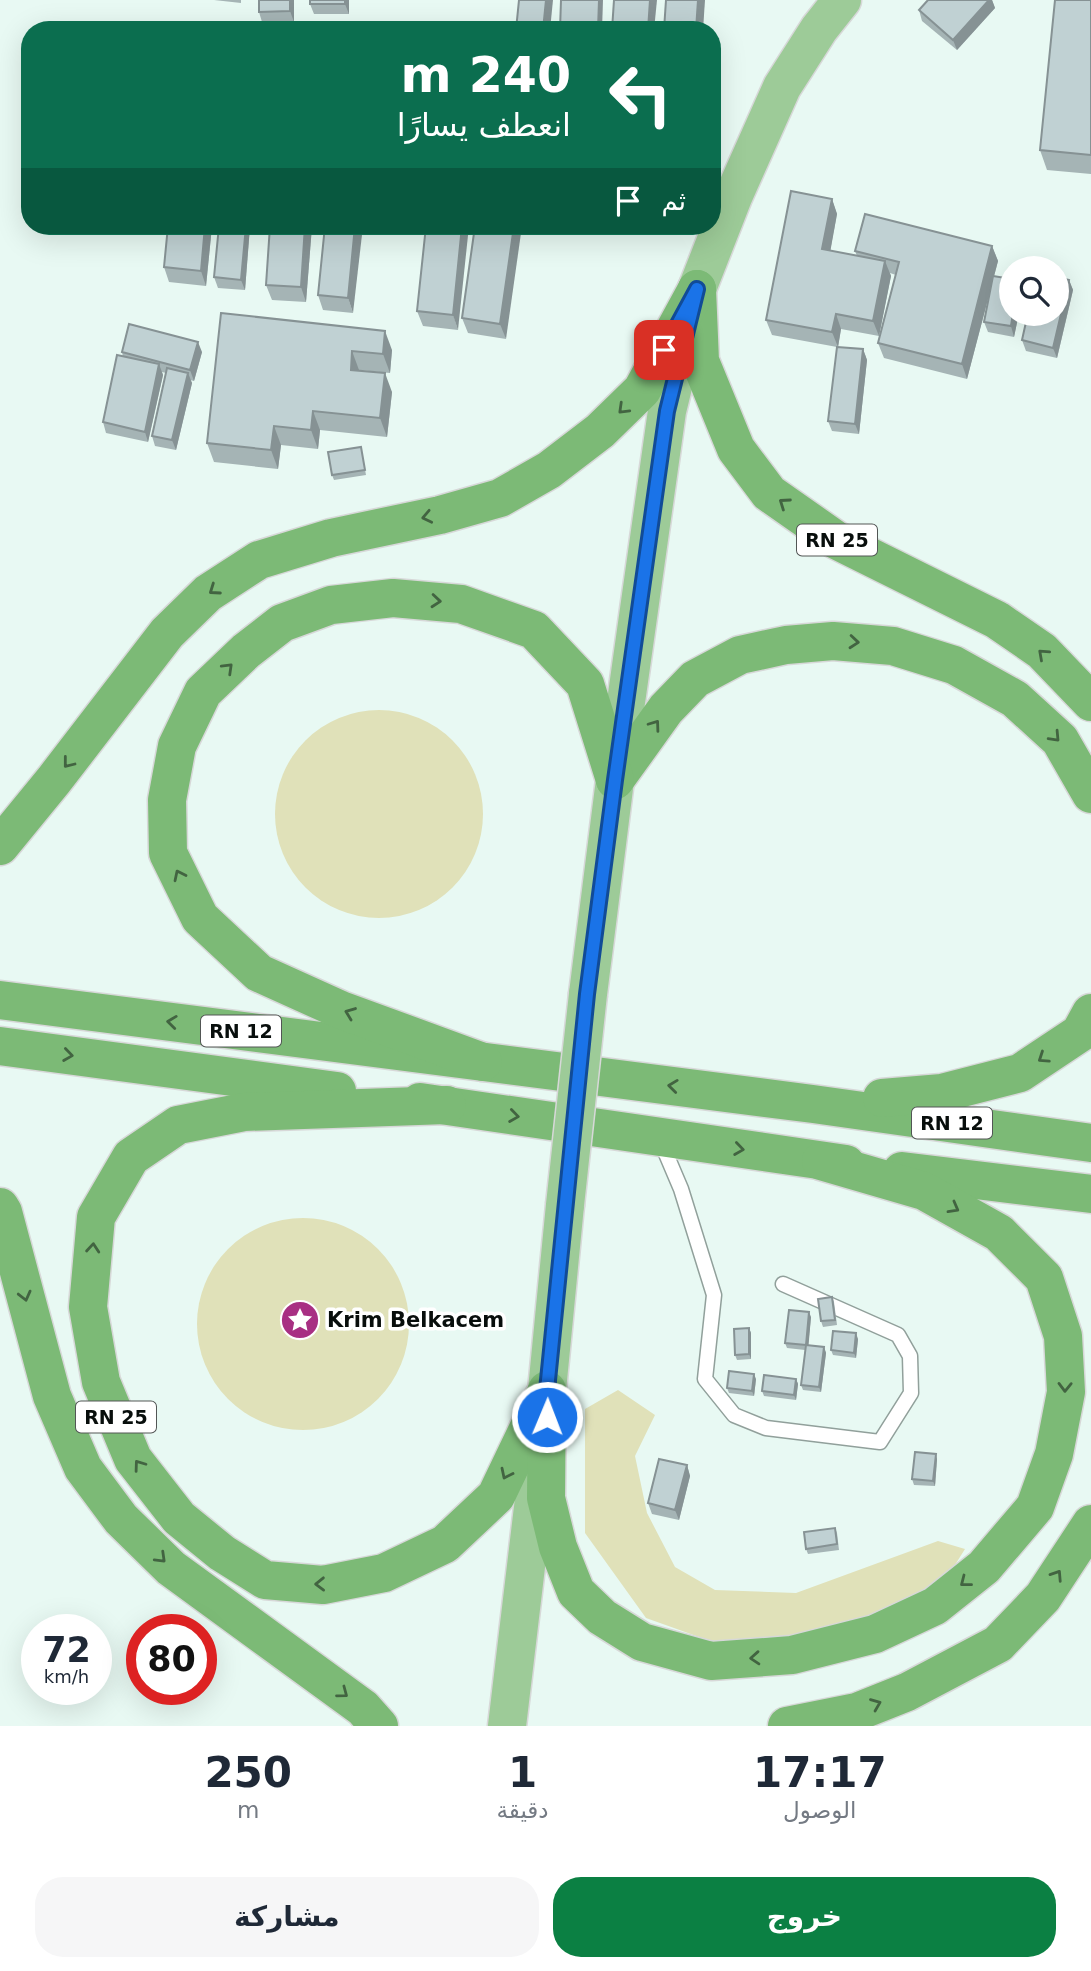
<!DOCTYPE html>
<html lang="ar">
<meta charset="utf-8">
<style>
:root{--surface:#fff;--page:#f6f6f7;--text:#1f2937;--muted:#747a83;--accent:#0b8043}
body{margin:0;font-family:"DejaVu Sans",Cairo,sans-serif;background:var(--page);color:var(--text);direction:rtl;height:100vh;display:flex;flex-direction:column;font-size:26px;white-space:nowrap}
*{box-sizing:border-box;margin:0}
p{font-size:23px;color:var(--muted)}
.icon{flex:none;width:38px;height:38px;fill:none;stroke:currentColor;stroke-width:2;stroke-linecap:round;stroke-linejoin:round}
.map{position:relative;height:1726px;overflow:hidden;direction:ltr}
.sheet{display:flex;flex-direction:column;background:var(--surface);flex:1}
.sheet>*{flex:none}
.hud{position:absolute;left:21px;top:21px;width:700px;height:214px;border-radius:28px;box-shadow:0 7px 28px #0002;direction:rtl;background:#0b6e4f;color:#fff;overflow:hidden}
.buttons{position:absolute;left:999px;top:256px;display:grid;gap:14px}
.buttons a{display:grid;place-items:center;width:70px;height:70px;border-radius:50%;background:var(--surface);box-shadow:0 7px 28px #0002;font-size:35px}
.speed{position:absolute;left:21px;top:1614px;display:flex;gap:14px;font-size:35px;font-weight:700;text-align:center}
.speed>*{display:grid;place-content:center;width:91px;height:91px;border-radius:50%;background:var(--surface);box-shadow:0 7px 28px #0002;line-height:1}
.speed small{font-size:18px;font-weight:400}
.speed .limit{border:10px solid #d22;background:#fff;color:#111}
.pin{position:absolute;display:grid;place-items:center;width:60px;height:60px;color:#fff;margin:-30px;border-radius:14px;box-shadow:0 4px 10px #0006}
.me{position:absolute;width:77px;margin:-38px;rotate:1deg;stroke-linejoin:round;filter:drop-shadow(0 0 5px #0008)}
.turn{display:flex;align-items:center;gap:24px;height:147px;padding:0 35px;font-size:32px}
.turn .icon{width:91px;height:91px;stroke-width:2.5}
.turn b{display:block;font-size:49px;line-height:60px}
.then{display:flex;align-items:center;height:66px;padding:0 35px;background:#0003;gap:14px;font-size:26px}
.eta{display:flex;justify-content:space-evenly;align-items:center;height:119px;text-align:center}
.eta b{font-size:42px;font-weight:800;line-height:49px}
.primary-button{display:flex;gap:14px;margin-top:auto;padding:14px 35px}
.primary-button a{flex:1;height:80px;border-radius:28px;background:var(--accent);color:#fff;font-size:28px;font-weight:800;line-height:80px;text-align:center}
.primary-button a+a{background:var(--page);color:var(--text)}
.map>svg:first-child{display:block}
</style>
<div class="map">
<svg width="1091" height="1726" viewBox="0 0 1091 1726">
<rect width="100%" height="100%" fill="#e8f9f3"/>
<g fill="#e0e1b9">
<circle cx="379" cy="814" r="104"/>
<circle cx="303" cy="1324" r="106"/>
<path d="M618,1390L655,1415L635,1456L647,1513L675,1567L715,1590L796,1593L938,1541L965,1549L948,1576L871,1619L786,1642L716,1643L646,1618L585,1533V1409Z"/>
</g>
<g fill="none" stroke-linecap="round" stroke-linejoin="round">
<g stroke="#91a09b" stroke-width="17">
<path id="service" d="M661,1142L681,1189L714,1295L705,1379L734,1415L766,1428L880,1442L911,1393L910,1356L898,1335L783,1284"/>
</g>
<g stroke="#d7d8d8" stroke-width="41">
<g id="primary">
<path d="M588,994L615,780L667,411L697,289L733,197L782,87L819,29L842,0"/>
<path d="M507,1726L547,1390L565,1205"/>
</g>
</g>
<g stroke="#d7d8d8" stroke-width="41">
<g id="trunk">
<path d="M697,289L700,361L736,449L769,493L836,540L997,620L1042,651L1091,702"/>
<path d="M615,780L666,709L695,679L740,655L786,645L833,641L893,646L954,665L1015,699L1060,740L1091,794"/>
<path d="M0,846L54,780L167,633L208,593L259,560L331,538L440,515L500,498L549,470L600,431L642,390L697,289"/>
<path d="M0,1000L813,1104L1091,1143"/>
<path d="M0,1046L337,1091"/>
<path d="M483,1062L341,1010L259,973L200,918L168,853L167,800L177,746L203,692L246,651L282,623L331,605L393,598L461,604L534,630L585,684L615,780"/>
<path d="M882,1098L942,1093L1020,1073L1080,1033L1091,1013"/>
<path d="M420,1102L846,1164"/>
<path d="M447,1105L244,1112L178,1125L131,1157L96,1217L88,1307L101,1382L133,1459L179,1518L222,1553L265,1580L323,1585L384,1573L445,1544L496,1496L543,1398"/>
<path d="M902,1171L1091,1194"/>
<path d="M0,1207L3,1212L52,1396L83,1468L121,1519L171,1568L363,1708L379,1726"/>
<path d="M547,1390L546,1498L558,1547L576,1592L602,1617L642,1642L711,1661L792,1655L875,1634L935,1606L984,1567L1035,1507L1054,1454L1066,1392L1063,1336L1044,1278L999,1233L924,1191L821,1161"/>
<path d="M787,1726L857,1712L907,1692L998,1644L1043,1597L1091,1524"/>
</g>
</g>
<use href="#service" stroke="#fff" stroke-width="14"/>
<use href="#primary" stroke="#9dcb98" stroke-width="38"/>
<use href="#trunk" stroke="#7cba76" stroke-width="38"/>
<g stroke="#d7d8d8" stroke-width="41" stroke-linecap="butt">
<path id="primary-bridge" d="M565,1205L588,994"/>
</g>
<use href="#primary-bridge" stroke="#9dcb98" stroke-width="38"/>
</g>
<g fill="#a5b4b5">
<path d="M214,0H241V3Z"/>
<path d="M294,0V22H262L259,12Z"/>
<path d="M349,0V14H314L310,4Z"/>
<path d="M928,0H992L995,8L957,50L922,21L919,10Z"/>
<path d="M1091,0V174L1047,170L1040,150Z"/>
<path d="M832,199L837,214L830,251L857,256L855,251L992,246L998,261L994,276L1012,313H1019L1014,337L988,332L984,322L991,287L967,379L884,358L878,343L896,275L890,273L891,276L879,336L841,329L838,347L863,349L867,360L859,434L832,431L828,421L837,347L772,335L766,320Z"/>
<path d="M212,226L206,286L169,282L164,267Z"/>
<path d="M219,226H250L245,290L218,288L214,277Z"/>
<path d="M270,226H312L306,302L272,300L266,285Z"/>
<path d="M325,226L353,313L323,310L318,295Z"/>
<path d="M426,226L458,330L423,326L417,311Z"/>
<path d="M475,226L506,339L468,333L462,318Z"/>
<path d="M1069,280L1073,290L1057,358L1026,351L1022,340Z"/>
<path d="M221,313L392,350L390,373L359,370L392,392L387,437L320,430L318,449L281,445L278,469L214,462L207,443Z"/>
<path d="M122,352H202L194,381L190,380L192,383L176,450L155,446L152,436L166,373L162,372L163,375L148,442L106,433L103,422L123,357Z"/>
<path d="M361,447L366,475L334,480L332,475Z"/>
<path d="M832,1297L834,1302L837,1325L823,1327L821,1321Z"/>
<path d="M811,1317L808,1346L824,1347L826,1353L821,1392L803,1390L801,1385L805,1350L787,1348L785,1343Z"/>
<path d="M749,1328L751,1333V1359L737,1360L735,1355Z"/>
<path d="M858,1339L856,1358L833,1355L831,1350Z"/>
<path d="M756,1379L754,1396L729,1393L727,1388Z"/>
<path d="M796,1379L798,1384L796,1400L764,1396L762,1391Z"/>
<path d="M937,1459L935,1486L914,1485L912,1479Z"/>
<path d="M687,1465L690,1476L679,1520L652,1514L648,1503Z"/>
<path d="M835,1528L837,1533L839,1550L808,1554L806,1549Z"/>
</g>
<g fill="#869294">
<path d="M290,0H294V22L290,11Z"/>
<path d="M345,0H349V14L345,4Z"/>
<path d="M546,0H553L550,30H543Z"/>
<path d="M599,0H603L602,30H598Z"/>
<path d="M650,0H657L654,30H648Z"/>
<path d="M698,0H705L703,30H696Z"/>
<path d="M989,0H992L995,8L957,50L953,40Z"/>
<path d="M832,199L837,214L828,264L822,249Z"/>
<path d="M205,226H212L206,286L201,271Z"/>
<path d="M246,226H250L245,290L241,280Z"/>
<path d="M305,226H312L306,302L301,287Z"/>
<path d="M355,226H363L353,313L348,298Z"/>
<path d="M462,226H469L458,330L453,315Z"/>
<path d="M514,226H522L506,339L500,324Z"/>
<path d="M992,246L998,261L967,379L962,364Z"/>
<path d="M885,261L891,276L879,336L873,321Z"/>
<path d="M1069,280L1073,290L1057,358L1053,348Z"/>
<path d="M1013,313H1019L1014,337L1011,326Z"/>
<path d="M836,314L841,329L838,347L832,332Z"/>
<path d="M385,331L392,350L390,373L383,354Z"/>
<path d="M198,342L202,352L194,381L190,370Z"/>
<path d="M863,349L867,360L859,434L855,424Z"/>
<path d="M352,351L359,370H351Z"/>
<path d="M159,364L163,375L148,442L145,432Z"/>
<path d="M188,373L192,383L176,450L172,440Z"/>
<path d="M385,373L392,392L387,437L380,418Z"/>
<path d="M313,411L320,430L318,449L311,430Z"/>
<path d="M274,426L281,445L278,469L271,450Z"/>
<path d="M809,1312L811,1317L808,1351L806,1345Z"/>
<path d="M749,1328L751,1333V1359L749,1354Z"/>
<path d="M856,1333L858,1339L856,1358L854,1353Z"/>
<path d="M824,1347L826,1353L821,1392L819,1387Z"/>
<path d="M754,1374L756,1379L754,1396L752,1391Z"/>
<path d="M796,1379L798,1384L796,1400L794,1395Z"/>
<path d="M936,1454L937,1459L935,1486L933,1481Z"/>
<path d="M687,1465L690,1476L679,1520L675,1510Z"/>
</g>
<g fill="#c0d1d3" stroke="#869294" stroke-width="2">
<path d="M259,0H290V11L259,12Z"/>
<rect x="310" y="0" width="35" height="4"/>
<path d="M519,0H546L543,30H516Z"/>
<path d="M561,0H599L598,30H560Z"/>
<path d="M614,0H650L648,30H612Z"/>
<path d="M666,0H698L696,30H664Z"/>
<path d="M928,0H989L953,40L919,10Z"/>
<path d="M1055,0H1091V155L1040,150Z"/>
<path d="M188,25L225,29V30H188Z"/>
<path d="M791,191L832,199L822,249L885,261L873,321L836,314L832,332L766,320Z"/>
<path d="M865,214L992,246L962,364L878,343L899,262L855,251Z"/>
<path d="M168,226H205L201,271L164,267Z"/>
<path d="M219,226H246L241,280L214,277Z"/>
<path d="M270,226H305L301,287L266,285Z"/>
<path d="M325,226H355L348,298L318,295Z"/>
<path d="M426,226H462L453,315L417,311Z"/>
<path d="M475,226H514L500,324L462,318Z"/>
<path d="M993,276L1012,279V313H1013L1011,326L984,322Z"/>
<path d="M1057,277L1069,280L1053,348L1022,340L1028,313H1057Z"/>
<path d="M221,313L385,331L383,354L352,351L351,370L385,373L380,418L313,411L311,430L274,426L271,450L207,443Z"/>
<path d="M129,324L198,342L190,370L122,352Z"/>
<path d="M837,347L863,349L855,424L828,421Z"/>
<path d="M117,355L159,364L145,432L103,422Z"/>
<path d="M167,368L188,373L172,440L152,436Z"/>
<path d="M361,447L365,470L332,475L328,452Z"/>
<path d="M832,1297L835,1320L821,1321L818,1299Z"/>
<path d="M789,1310L809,1312L806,1345L785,1343Z"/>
<path d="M749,1328V1354L735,1355L734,1329Z"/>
<path d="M833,1331L856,1333L854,1353L831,1350Z"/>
<path d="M806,1345L824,1347L819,1387L801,1385Z"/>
<path d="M729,1371L754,1374L752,1391L727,1388Z"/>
<path d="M764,1375L796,1379L794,1395L762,1391Z"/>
<path d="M915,1452L936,1454L933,1481L912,1479Z"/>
<path d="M659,1459L687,1465L675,1510L648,1503Z"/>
<path d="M835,1528L837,1544L806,1549L804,1532Z"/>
</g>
<defs><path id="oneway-chevron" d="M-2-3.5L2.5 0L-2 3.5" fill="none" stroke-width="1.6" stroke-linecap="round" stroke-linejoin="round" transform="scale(1.75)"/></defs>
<g stroke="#426441">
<use href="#oneway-chevron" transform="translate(623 409) rotate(136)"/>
<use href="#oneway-chevron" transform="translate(784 503) rotate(-145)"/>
<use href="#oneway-chevron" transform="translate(427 517) rotate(168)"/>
<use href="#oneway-chevron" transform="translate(214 590) rotate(145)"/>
<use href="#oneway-chevron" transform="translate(436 601) rotate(5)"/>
<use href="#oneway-chevron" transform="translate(854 642) rotate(5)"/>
<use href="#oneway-chevron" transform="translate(1043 654) rotate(-138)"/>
<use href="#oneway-chevron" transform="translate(228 668) rotate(-44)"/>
<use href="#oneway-chevron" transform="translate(655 725) rotate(-54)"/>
<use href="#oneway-chevron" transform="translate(1055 737) rotate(47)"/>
<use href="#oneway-chevron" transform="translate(68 763) rotate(128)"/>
<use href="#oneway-chevron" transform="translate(179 875) rotate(-116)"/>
<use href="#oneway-chevron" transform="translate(350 1013) rotate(-159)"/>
<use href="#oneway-chevron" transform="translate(172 1022) rotate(-173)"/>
<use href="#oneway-chevron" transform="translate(68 1055) rotate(8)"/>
<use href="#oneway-chevron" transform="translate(1043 1058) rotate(146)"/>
<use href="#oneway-chevron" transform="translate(673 1086) rotate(-173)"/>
<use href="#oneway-chevron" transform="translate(514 1116) rotate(8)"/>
<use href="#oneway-chevron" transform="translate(739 1149) rotate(8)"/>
<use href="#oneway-chevron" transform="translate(954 1208) rotate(29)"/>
<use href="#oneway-chevron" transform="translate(93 1248) rotate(-85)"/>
<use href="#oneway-chevron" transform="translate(25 1296) rotate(76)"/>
<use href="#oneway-chevron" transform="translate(1065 1387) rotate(91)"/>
<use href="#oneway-chevron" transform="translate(139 1465) rotate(-126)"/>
<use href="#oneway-chevron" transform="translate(506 1474) rotate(116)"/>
<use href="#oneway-chevron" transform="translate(161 1558) rotate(44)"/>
<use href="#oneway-chevron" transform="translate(1057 1575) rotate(-57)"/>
<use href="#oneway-chevron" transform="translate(965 1582) rotate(142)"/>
<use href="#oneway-chevron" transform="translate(320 1584) rotate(179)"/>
<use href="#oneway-chevron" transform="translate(755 1658) rotate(176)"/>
<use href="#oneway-chevron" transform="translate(343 1693) rotate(37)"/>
<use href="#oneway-chevron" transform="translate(876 1704) rotate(-22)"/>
</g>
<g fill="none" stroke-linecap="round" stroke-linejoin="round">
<g stroke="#114b97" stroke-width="18">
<path id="route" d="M547,1417V1390L587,994L615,780L667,411L697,289L664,350"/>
</g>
<use href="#route" stroke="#1a73e8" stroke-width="12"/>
</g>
<defs>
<g id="sight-disc" transform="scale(2.0125)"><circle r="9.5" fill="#a82f83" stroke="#fff"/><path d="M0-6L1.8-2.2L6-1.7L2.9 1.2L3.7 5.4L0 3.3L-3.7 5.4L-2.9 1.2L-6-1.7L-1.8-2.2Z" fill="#fff"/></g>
</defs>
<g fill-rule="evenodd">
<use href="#sight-disc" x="300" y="1320"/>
</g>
<g text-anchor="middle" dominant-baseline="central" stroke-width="7" stroke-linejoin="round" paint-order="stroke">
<g fill="#fff" stroke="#525655" stroke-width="2">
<rect x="797" y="524.5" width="80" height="31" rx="5"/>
<rect x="201" y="1015.5" width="80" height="31" rx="5"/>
<rect x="912" y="1107.5" width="80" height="31" rx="5"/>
<rect x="76" y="1401.5" width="80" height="31" rx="5"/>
</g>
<g font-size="19" font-weight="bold" fill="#080e0c">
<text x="837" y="540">RN 25</text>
<text x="241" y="1031">RN 12</text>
<text x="952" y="1123">RN 12</text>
<text x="116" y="1417">RN 25</text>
</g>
<g font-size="21" font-weight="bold" fill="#080e0c" stroke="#fff" text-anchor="start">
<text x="327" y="1320">Krim Belkacem</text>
</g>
</g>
</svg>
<div class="buttons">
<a><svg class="icon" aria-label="search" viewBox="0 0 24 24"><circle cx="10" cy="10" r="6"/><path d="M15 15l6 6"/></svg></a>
</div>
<div class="speed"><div>72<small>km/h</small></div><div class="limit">80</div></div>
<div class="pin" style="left:664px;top:350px;background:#d93025"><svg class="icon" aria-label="arrive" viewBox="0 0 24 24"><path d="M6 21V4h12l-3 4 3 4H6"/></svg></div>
<svg class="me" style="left:547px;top:1417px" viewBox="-20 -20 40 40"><circle r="17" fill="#1a73e8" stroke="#fff" stroke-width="3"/><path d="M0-11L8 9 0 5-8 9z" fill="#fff"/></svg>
<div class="hud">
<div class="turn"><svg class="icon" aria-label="left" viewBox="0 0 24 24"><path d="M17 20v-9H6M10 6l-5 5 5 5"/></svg><div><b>240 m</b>انعطف يسارًا</div></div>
<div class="then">ثم<svg class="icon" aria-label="arrive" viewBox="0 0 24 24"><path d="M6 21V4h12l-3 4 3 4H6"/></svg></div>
</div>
</div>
<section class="sheet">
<div class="eta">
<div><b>17:17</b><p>الوصول</p></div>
<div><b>1</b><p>دقيقة</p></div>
<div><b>250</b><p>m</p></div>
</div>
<div class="primary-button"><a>خروج</a><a>مشاركة</a></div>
</section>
